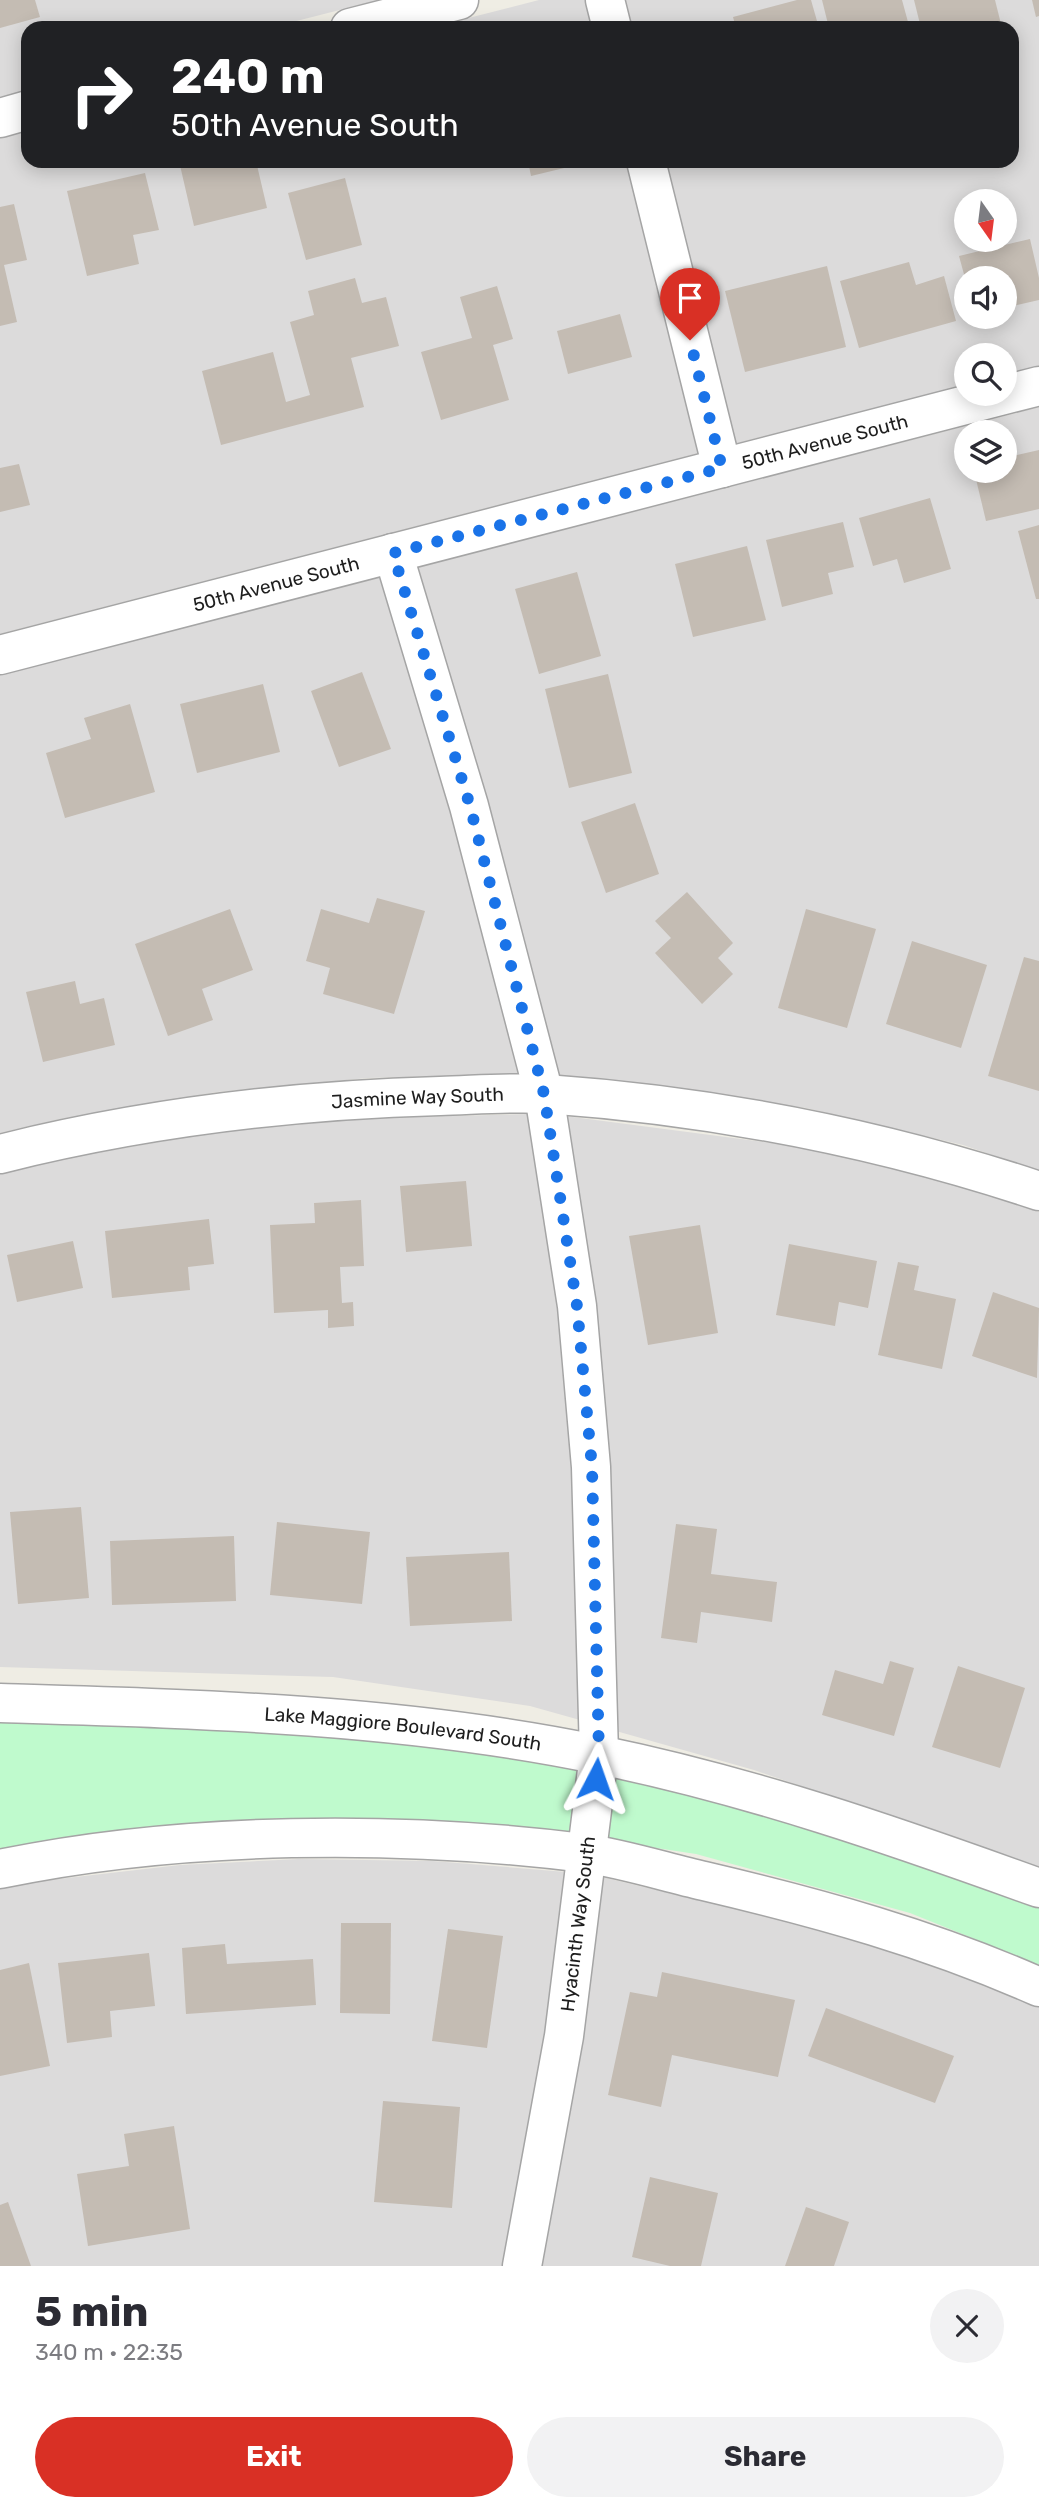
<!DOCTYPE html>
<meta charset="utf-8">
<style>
:root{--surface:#fff;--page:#f2f2f3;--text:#2b2b33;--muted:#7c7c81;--accent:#d93025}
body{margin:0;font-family:Rubik,sans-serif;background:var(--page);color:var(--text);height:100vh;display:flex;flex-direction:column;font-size:26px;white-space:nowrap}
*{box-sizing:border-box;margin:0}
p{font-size:23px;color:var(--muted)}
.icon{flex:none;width:38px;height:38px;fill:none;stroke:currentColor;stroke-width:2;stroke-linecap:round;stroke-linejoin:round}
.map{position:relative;height:2266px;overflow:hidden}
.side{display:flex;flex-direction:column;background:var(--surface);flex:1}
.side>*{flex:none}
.top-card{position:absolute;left:21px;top:21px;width:998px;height:147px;border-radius:21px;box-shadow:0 4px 18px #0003;background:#202124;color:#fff;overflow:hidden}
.needle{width:46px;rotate:166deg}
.buttons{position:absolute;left:954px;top:189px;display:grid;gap:14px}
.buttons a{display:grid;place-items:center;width:63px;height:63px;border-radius:50%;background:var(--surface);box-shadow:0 4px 18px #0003;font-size:35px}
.pin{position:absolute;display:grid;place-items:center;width:60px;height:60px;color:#fff;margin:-72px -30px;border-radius:50% 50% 50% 0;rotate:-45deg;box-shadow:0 0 7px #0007}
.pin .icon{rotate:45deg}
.me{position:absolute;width:77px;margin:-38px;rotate:4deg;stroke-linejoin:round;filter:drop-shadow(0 0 5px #0008)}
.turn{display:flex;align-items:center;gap:24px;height:147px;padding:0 35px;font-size:32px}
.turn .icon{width:91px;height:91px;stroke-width:2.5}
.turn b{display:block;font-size:49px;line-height:60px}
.round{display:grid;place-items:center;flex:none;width:74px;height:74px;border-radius:37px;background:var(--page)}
.overview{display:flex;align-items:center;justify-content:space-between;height:119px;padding:0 35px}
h1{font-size:42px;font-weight:700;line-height:52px}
.cta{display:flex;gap:14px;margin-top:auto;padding:14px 35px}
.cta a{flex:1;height:80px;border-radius:42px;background:var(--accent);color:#fff;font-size:28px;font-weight:700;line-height:80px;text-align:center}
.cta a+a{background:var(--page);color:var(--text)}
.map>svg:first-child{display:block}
</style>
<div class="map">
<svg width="1039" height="2266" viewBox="0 0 1039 2266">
<rect width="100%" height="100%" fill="#efede4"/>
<g fill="#dcdbdb" fill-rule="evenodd">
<path d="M0,0H379L269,28H28V90L0,97Z"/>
<path d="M539,0H587L594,28H429Z"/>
<path d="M624,0H1039V366L1005,375L1004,355H966V385L734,444L664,161H1012V28H631ZM966,201H1004V240H966ZM966,278H1004V317H966Z"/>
<path d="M28,131V161H627L700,453L0,634V138Z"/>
<path d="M1039,407V1171L963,1145L806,1108L558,1076L416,568ZM966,432H1004V471H966Z"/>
<path d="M382,577L452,811L521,1074L368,1078L217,1092L60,1119L0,1133V675Z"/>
<path d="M530,1114L559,1308L574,1467L580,1720L530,1706L333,1677L0,1667V1174L67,1158L222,1131L373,1118Z"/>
<path d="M565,1116L803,1147L955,1184L1039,1212V1867L754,1770L616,1731Z"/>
<path d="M299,1859L433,1861L566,1872L547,2031L504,2266H0V1889L41,1881L180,1865Z"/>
<path d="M602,1877L823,1930L970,1977L1039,2007V2266H541Z"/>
</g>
<path fill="#bffacd" d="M0,1721C80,1721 160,1725 240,1731C384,1740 527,1755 668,1789C795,1819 917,1864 1039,1908V1965L910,1913L696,1854L504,1825L282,1818L156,1827L0,1851Z"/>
<g fill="#c4bcb3">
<path d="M0,0H35L40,17L0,28Z"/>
<path d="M797,0H811L819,28H736L733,17Z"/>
<path d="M822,0H902L908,22L885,28H829Z"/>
<path d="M914,0H995L1002,28H921Z"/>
<path d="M1032,0H1039V16L1036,17Z"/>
<path d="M179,161H256L267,208L194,226Z"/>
<path d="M528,161H589V162L531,176Z"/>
<path d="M145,173L159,230L133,235L139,264L87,276L67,191Z"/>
<path d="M345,178L362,245L306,260L288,193Z"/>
<path d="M14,204L27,260L4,265L17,322L0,326V207Z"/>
<path d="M1030,239L1039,278V300L1004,308V278H965L959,256Z"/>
<path d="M909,262L916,285L944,276L956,321L859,348L840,281Z"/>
<path d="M827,266L846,347L745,372L725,291Z"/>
<path d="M355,278L362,303L386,297L399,346L351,358L364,407L221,445L202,371L273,352L286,402L310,395L290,322L314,315L308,291Z"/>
<path d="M497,286L513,339L493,345L509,400L441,420L421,352L472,338L460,297Z"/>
<path d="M620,314L632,357L568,374L557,331Z"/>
<path d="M1039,450V509L986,521L974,471H1004V458Z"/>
<path d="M19,464L30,505L0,512V468Z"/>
<path d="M930,498L951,569L904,583L897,559L873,566L859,518Z"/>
<path d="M843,522L854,567L828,573L833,594L782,607L766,540Z"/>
<path d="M1039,525V599H1036L1018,531Z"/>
<path d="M747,546L766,620L693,637L675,564Z"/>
<path d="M577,572L601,656L539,674L515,589Z"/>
<path d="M362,672L391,749L339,767L311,691Z"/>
<path d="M608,674L632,773L569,788L545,689Z"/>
<path d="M263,684L280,752L197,773L180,704Z"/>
<path d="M130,704L155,792L65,818L46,753L91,739L84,718Z"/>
<path d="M635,803L659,874L606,893L581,822Z"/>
<path d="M687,892L733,943L718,958L733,974L702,1004L655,953L671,938L655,921Z"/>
<path d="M377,898L425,911L394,1014L323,994L330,968L306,961L321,909L369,923Z"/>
<path d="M230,909L253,970L202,989L213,1020L168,1036L135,944Z"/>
<path d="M806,909L876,929L847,1028L778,1008Z"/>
<path d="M912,941L987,965L961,1048L886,1024Z"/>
<path d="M1024,957L1039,961V1091L988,1076Z"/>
<path d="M75,981L80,1004L104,998L115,1045L43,1062L26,992Z"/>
<path d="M466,1181L472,1246L406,1252L400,1186Z"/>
<path d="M361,1200L364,1266L340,1267L342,1303L353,1302L354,1326L328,1328V1310L274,1313L270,1225L315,1223L314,1203Z"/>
<path d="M209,1219L214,1264L188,1267L190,1290L112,1298L105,1231Z"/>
<path d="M700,1225L718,1333L648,1345L629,1236Z"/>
<path d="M73,1241L83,1288L17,1302L7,1255Z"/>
<path d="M789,1244L877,1261L868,1308L839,1302L835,1326L776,1315Z"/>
<path d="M898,1262L919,1266L914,1290L956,1299L942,1369L878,1355Z"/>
<path d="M993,1292L1039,1308L1037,1378L972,1356Z"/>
<path d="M81,1507L89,1598L18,1604L10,1512Z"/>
<path d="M277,1522L370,1532L362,1604L270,1595Z"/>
<path d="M676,1524L717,1529L711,1574L777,1582L772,1622L701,1612L697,1643L661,1638Z"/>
<path d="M234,1536L236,1601L112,1605L110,1541Z"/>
<path d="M509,1552L512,1621L410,1626L406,1557Z"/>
<path d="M890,1661L914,1668L894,1736L822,1715L835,1670L883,1684Z"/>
<path d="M958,1666L1025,1688L1000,1768L932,1747Z"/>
<path d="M341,1923H391L390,2014L340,2013Z"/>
<path d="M448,1929L503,1936L487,2048L432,2041Z"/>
<path d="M225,1944L227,1964L313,1959L316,2005L186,2014L182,1948Z"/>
<path d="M149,1953L155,2006L110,2011L112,2037L67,2043L58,1963Z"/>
<path d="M29,1963L50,2066L0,2076V1970Z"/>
<path d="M662,1972L795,2000L778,2077L672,2055L661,2107L608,2095L630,1992L657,1997Z"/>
<path d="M826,2008L954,2056L935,2103L808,2056Z"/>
<path d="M383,2101L460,2107L452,2208L374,2202Z"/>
<path d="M174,2126L190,2229L88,2246L77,2174L129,2166L124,2134Z"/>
<path d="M650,2177L718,2193L701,2266H670L632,2257Z"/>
<path d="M8,2202L31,2266H0V2205Z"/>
<path d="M806,2207L849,2222L834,2266H785Z"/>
</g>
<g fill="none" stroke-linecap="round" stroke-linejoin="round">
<g stroke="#a5a5a5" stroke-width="41">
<g id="minor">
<path d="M605,0L612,28"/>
<path d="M350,28L459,0"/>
<path d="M0,118L28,110"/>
<path d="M646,161L722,468"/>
<path d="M393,553L469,806L544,1094L577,1306L591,1467L599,1754L564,2036L522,2266"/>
<path id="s1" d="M0,655L1039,386"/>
<path id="s2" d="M0,1154C144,1118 292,1100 440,1096C475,1095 512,1092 546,1094C714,1106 880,1138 1039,1191"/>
<path id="s3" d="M0,1703C200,1709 403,1714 600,1755C751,1786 895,1836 1039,1888"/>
<path d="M0,1869C182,1831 400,1830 584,1853C624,1859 665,1872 704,1881C819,1908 931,1939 1039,1987"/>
</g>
</g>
<use href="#minor" stroke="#fff" stroke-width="38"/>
</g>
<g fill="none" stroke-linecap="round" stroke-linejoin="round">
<path stroke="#1a73e8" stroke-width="12" stroke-dasharray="0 21.6" d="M596,1779L599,1754L592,1467L577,1306L544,1094L470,806L393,553L722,468L690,340"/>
</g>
<g text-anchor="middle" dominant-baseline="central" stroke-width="6" stroke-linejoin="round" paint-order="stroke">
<g font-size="19" fill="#1e1e1e" stroke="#fff">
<text stroke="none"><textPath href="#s1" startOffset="852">50th Avenue South</textPath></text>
<text stroke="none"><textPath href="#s1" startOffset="285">50th Avenue South</textPath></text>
<text stroke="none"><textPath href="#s2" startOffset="422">Jasmine Way South</textPath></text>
<text stroke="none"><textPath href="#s3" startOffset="404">Lake Maggiore Boulevard South</textPath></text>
<text transform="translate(578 1924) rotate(-83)">Hyacinth Way South</text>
</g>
</g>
</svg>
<div class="buttons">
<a><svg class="needle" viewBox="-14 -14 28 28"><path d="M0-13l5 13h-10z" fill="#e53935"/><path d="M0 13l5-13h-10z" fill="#7c7c81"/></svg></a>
<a><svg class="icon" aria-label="sound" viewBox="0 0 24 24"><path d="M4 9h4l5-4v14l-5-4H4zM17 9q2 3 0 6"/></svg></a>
<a><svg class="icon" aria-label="search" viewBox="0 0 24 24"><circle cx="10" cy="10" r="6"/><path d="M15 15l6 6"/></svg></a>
<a><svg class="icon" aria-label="layers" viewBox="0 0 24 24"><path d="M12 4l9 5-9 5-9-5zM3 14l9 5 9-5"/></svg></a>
</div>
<div class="pin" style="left:690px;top:340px;background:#d93025"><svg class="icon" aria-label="arrive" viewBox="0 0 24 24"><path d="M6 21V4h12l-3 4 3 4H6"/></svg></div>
<svg class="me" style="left:596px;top:1779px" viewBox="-20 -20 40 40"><path d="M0-17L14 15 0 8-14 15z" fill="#1a73e8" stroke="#fff" stroke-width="4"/></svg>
<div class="top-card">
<div class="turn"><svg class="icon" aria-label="right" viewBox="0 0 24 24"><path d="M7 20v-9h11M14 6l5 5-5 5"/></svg><div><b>240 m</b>50th Avenue South</div></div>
</div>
</div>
<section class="side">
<div class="overview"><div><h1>5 min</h1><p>340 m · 22:35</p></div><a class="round"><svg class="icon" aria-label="close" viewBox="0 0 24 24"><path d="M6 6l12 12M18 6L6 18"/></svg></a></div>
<div class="cta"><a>Exit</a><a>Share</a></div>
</section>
